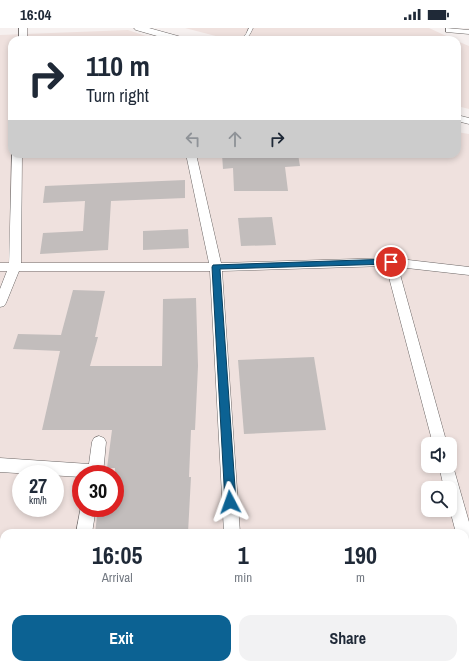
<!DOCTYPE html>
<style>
:root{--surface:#fff;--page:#f2f2f3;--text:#1f2937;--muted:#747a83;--accent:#0c6293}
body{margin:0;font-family:"Archivo Narrow",sans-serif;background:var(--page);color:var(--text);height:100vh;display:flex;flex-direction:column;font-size:15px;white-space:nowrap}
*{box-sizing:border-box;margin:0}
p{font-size:13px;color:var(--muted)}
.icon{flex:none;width:22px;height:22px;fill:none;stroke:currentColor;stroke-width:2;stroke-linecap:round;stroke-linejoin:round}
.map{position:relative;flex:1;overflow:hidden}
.drawer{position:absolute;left:0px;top:501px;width:469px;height:140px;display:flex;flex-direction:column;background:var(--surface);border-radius:12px 12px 0 0;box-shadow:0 2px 6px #0003}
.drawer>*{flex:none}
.top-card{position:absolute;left:8px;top:8px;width:453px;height:122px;border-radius:12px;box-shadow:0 2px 6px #0003;background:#fff;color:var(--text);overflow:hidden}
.buttons{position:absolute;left:421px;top:409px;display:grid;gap:8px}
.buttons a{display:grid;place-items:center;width:36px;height:36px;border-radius:8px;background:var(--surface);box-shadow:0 2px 6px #0003;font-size:20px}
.speed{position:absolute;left:12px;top:437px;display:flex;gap:8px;font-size:20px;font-weight:700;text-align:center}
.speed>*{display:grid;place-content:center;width:52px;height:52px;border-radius:50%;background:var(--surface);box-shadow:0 2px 6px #0003;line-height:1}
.speed small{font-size:10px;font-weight:400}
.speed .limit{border:6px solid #d22;background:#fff;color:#111}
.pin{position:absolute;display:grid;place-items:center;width:34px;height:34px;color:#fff;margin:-17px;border:2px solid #fff;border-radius:50%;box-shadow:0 1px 4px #0007}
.me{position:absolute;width:44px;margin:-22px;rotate:356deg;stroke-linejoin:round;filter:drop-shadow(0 0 3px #0008)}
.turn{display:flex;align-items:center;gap:14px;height:84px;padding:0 12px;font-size:18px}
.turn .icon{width:52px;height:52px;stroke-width:2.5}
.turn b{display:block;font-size:28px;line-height:34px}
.lanes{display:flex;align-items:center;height:38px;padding:0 12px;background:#0003;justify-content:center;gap:20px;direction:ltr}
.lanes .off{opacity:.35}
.eta{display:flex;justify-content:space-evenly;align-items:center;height:68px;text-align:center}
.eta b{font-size:24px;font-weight:800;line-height:28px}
.button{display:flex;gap:8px;margin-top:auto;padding:8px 12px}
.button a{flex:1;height:46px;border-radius:12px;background:var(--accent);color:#fff;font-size:16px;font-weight:800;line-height:46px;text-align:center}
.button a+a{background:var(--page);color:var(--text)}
.status{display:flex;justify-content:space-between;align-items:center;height:28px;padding:0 20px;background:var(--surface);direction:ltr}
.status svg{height:11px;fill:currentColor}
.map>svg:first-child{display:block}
</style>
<div class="status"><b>16:04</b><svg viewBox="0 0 49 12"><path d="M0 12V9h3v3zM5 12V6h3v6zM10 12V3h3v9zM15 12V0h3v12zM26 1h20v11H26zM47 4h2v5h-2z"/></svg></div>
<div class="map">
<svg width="469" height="641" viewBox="0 0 469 641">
<rect width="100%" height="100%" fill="#f6f0ef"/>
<g fill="#efe1de" fill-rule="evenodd">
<path d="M185,0H429L455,12H231Z"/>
<path d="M128,2L158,12H12V126H457V104L469,106V575H465V505H4V591H0V7ZM428,416H450V438H428ZM21,446H55V480H21ZM81,446H115V480H81ZM428,460H450V482H428Z"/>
<path d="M457,13L469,18V81L457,78Z"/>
<path d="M465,626H469V641H307L350,637H465Z"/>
</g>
<g fill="#c2bdbc">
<path d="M222,126H298L300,138L285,139L288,163H234L233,140L223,141Z"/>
<path d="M185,152V170L111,173L108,222L40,226L43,205L83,203L85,173L43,175L45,158Z"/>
<path d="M272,189L276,217L241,218L238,190Z"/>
<path d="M188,201L189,220L143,222V203Z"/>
<path d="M73,262L105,263L95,309H98L90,338H162L163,271L196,270L198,338L195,402H191L189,449H191L188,505H95L98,480H115V440H107L112,402H42L60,323L13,321L18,306L61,307Z"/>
<path d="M314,329L326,402L244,406L238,332Z"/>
</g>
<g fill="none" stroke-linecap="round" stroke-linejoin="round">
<g stroke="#6c6766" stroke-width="1">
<path id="service" d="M249,0H253C250,6 248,12 240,12L246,6Z"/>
</g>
<g stroke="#6c6766" stroke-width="1">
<g id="minor">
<rect x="19" y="0" width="8" height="12"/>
<path d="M446,0L469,2V6L446,4Z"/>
<path d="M12,126H22L21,235H209L186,126H196L221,235L391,230L469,239V247L398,239L447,416H433L386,238L222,243L240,505H224L210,243H19L6,275L4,278L0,279V261L7,243H0V235H9Z"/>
<path d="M99,408L104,410L106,414L103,446H81V449L0,444V430L89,436L92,414L94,410Z"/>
<path d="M450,433L453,438L469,494V531L465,529V505H456L450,482V460H444L439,438H450Z"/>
<path d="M81,478V480H96L92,505H76Z"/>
<rect x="465" y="581" width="4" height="18"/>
<rect x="0" y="616" width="4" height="18"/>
<rect x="290" y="637" width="18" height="4"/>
<path d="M446,637H464L465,641H447Z"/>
</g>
</g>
<g stroke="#6c6766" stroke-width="1">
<g id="tertiary">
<path d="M134,0H149L185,10L187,12H171L136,2Z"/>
<path d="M457,87L469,90V96L457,93Z"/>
</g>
</g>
<use href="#service" fill="#fff" fill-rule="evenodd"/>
<use href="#minor" fill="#fff" fill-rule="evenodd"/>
<use href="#tertiary" fill="#fff" fill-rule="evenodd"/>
</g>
<path fill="#0c6293" stroke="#084060" d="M391,231L395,234L391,236L220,241L236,474L234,477L230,479L226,477L225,474L212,239L213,237Z"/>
</svg>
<div class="buttons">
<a><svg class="icon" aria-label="sound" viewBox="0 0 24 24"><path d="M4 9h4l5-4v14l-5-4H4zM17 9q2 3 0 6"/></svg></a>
<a><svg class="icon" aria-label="search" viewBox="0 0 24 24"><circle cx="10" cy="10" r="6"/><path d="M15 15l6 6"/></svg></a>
</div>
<div class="speed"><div>27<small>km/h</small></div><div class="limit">30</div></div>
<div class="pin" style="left:391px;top:234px;background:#d93025"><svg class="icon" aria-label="arrive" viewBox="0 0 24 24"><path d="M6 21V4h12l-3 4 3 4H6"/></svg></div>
<svg class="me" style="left:230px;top:474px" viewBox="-20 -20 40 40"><path d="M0-17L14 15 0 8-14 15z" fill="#0c6293" stroke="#fff" stroke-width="4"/></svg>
<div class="top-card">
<div class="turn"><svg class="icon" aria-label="right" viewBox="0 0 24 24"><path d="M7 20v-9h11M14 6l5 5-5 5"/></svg><div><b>110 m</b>Turn right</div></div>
<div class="lanes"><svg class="icon off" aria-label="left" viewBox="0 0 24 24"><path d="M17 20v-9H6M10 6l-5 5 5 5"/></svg><svg class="icon off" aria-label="ahead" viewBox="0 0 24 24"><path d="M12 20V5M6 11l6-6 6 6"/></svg><svg class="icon" aria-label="right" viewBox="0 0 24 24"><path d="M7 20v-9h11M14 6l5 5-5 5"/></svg></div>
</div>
<section class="drawer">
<div class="eta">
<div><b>16:05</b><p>Arrival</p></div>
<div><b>1</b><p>min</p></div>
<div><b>190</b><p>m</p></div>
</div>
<div class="button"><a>Exit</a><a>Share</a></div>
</section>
</div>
